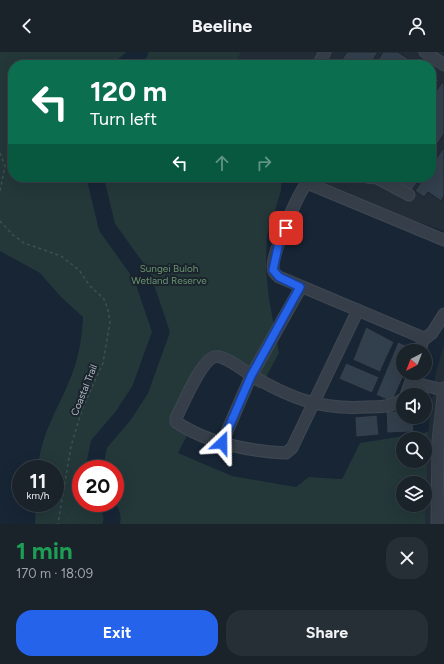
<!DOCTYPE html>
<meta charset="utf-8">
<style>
:root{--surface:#1a222a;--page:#272f36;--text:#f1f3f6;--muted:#9fa4a8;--line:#383f47;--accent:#2563eb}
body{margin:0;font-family:Figtree,sans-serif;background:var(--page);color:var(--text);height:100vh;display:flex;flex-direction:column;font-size:15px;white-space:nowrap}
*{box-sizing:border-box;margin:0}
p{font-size:13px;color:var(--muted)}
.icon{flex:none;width:22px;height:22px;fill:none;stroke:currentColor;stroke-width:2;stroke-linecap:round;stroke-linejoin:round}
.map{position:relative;height:472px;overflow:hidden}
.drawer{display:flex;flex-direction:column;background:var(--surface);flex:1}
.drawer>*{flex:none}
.hud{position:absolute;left:8px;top:8px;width:428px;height:122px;border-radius:16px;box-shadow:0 4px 16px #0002,0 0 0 1px var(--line);background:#0b6e4f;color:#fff;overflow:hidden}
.needle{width:26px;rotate:222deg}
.fabs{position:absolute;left:396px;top:292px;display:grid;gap:8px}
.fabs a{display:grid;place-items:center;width:36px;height:36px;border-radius:50%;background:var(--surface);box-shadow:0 4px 16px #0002,0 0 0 1px var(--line);font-size:20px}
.speed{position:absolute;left:12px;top:408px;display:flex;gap:8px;font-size:20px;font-weight:700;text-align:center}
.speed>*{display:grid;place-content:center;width:52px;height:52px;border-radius:50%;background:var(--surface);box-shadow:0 4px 16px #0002,0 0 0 1px var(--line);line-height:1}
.speed small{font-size:10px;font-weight:400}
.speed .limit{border:6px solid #d22;background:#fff;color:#111}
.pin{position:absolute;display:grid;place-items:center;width:34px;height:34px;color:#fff;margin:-17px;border-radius:8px;box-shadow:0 2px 6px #0006}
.me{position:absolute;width:44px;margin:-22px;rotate:23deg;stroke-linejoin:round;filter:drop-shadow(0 0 3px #0008)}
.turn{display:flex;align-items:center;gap:14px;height:84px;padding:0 16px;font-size:18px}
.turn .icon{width:52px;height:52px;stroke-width:2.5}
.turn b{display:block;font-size:28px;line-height:34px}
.lanes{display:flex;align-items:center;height:38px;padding:0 16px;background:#0003;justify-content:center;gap:20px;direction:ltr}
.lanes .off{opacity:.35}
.round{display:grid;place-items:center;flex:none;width:42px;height:42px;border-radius:16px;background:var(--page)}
.head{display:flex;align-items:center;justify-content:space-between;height:68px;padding:0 16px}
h1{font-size:24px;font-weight:700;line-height:30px;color:#1e9e55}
.cta{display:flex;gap:8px;margin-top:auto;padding:8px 16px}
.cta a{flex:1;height:46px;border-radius:16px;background:var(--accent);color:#fff;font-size:16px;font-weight:700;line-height:46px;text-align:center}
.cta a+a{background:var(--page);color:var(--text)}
header{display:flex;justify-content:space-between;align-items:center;height:52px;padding:0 16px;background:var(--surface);font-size:18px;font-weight:700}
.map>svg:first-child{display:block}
</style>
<header><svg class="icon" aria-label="back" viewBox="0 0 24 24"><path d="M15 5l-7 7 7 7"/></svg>Beeline<svg class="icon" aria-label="person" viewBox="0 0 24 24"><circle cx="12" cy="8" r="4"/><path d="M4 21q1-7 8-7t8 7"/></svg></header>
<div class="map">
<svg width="444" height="472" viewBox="0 0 444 472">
<rect width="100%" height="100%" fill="#222d38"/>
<path fill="#243839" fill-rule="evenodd" d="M0,0H241L234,13H13V125H282L281,139L267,184L266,215L269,246L279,301L259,338L223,317L309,425L342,427L360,391L428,380L425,472H28L0,466L21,417V451H55V417H38C39,383 57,353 72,323L0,282ZM403,387H425V409H403ZM81,417H115V451H81ZM403,431H425V453H403Z"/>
<g fill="#172535" fill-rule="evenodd">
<path d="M282,125H289L444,179V292L435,325L428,380L360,391L342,427L309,425L296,435L232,424L178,401L191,376L181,368L211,310L214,309L246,324V330L260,337L279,301L269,246L266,215L267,184L281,139ZM403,299H425V321H403ZM403,343H425V365H403Z"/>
<path d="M0,199L40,221L61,245L83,265C82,285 79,304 72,322C60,354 40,382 38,417H21V451H36L35,472H0Z"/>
</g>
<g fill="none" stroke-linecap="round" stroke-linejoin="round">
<g stroke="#172535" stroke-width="17">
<path d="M124,13L140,0"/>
<path d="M94,417L99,392L123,364L140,338L161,280L142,224L107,175L95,125"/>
<path d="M106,451C110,457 114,465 111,472"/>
</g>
</g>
<g fill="#323f4c" stroke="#1d262f">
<path d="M347,0H378L370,13H338Z"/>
<path d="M383,0H398L412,9L409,13H375Z"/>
<path d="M431,22L439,28L431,39Z"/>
<path d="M442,30L444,32V82L432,100L436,103L431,110V47Z"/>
<path d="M444,95V144L441,149L428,140L424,145L415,139L424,125H431V114Z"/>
<path d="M390,125H421L411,140Z"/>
<path d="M366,275L394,290L380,320L353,308Z"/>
<path d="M398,290L415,297L414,299H403V321H405L392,350L376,343Z"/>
<path d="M346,311L379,325L372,341L339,327Z"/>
<path d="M386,359H403V365H413L414,380L387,381Z"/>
<path d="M377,363L379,383L356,385L355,365Z"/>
</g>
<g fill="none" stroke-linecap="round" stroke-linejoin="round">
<g stroke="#3f4852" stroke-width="13">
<g id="minor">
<path d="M425,0L444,13"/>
<path d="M318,13L325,0"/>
<path d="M367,125L377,126L409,143"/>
<path d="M358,258L292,396L286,401C249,399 207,391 176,370V366C183,353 200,310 214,305C223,302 243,318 251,323C290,346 320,358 366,355C380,355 392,355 403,347"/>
<path d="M423,288L419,284L279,225C275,222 273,220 273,215C273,200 297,143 307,131L444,188"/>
<path d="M420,299L423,288L432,281L444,262"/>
<path d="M411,330L443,338"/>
<path d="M406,343L414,321"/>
<path d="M222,391L251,324L301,235"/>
<path d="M437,472L438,389L444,336"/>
</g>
</g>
<g stroke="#3d5151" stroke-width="1.5" stroke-dasharray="3 3" stroke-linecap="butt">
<path d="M0,101L5,114L0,139"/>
<path d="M0,169L13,183L24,191L61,204L79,218L90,234L104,247L108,258L110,270L103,311L83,355L71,394L58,472"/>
</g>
<use href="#minor" stroke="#363f49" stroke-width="11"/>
</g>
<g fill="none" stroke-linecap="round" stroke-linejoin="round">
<g stroke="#184099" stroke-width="10">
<path id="route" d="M222,391L251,324L300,235L279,225L273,218L279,190L286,176"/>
</g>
<use href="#route" stroke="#2563eb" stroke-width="7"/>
</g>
<g text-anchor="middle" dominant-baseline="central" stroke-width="4" stroke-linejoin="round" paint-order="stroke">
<g font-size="10" fill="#699470" stroke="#1b242d">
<text x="169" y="216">Sungei Buloh<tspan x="169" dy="12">Wetland Reserve</tspan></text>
</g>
<g font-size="10" fill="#b1bac5" stroke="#1b242d">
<text transform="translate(84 338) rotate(-68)">Coastal Trail</text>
</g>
</g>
</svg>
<div class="fabs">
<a><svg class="needle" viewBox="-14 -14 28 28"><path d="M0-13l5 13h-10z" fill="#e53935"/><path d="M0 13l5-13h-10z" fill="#9fa4a8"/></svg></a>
<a><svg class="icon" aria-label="sound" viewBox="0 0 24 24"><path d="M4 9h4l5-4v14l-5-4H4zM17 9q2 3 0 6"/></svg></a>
<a><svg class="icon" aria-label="search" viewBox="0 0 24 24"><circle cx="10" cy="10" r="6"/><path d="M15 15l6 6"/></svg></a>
<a><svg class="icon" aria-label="layers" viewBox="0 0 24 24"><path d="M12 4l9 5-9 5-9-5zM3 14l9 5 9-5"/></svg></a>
</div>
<div class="speed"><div>11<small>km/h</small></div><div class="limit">20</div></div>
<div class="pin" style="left:286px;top:176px;background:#d93025"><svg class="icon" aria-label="arrive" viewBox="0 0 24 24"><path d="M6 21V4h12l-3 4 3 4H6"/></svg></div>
<svg class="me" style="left:222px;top:391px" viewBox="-20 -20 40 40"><path d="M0-17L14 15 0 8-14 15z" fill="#2563eb" stroke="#fff" stroke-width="4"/></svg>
<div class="hud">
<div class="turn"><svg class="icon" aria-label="left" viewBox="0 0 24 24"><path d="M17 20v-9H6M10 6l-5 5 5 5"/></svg><div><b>120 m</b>Turn left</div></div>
<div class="lanes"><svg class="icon" aria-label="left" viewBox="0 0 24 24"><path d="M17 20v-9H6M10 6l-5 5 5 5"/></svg><svg class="icon off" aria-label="ahead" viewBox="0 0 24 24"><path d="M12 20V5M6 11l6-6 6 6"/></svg><svg class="icon off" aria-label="right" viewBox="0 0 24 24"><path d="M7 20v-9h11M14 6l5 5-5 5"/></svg></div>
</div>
</div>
<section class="drawer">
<div class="head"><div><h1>1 min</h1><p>170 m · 18:09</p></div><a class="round"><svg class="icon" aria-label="close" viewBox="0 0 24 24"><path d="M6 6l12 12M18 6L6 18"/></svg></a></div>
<div class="cta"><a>Exit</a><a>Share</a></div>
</section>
